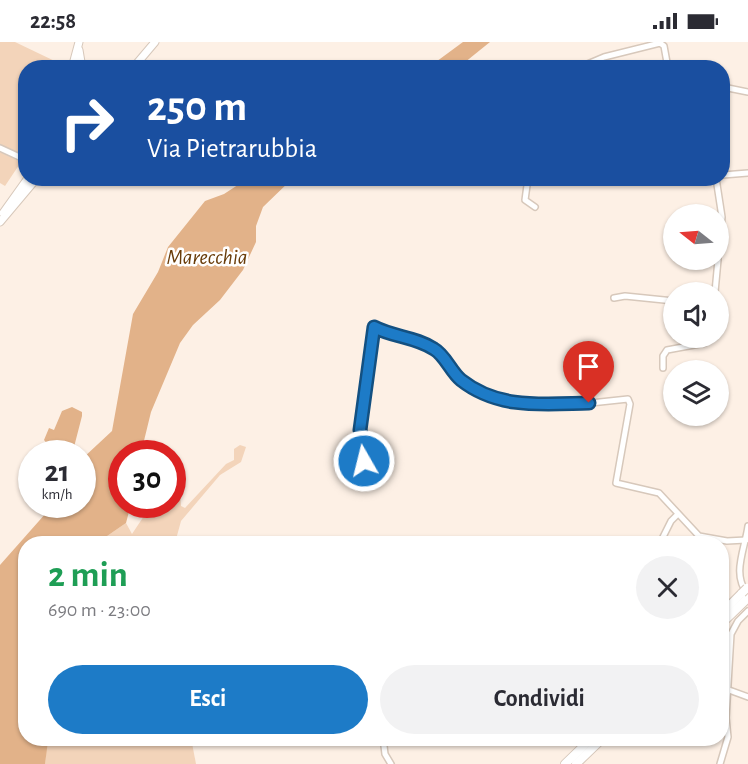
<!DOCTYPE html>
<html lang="it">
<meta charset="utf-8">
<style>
:root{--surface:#fff;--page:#f2f2f3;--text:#2b2b33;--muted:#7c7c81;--accent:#1d7bc7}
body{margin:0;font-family:"Alegreya Sans",sans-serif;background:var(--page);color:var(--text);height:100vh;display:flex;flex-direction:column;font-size:22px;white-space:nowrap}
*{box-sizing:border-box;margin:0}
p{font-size:20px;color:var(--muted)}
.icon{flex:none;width:33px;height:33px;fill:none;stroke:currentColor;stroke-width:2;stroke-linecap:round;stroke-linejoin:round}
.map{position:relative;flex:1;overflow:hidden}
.drawer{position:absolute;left:18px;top:494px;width:711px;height:210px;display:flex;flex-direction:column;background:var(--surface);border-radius:24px;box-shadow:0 2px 4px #0004}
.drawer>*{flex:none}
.hud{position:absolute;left:18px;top:18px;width:712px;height:126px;border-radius:24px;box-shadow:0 2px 4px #0004;background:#1a4fa0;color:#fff;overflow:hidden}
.needle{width:39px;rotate:287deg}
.fabs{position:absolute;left:663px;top:162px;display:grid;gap:12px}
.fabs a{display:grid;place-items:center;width:66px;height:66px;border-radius:50%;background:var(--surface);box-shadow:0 2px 4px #0004;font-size:30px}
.speed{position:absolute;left:18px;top:398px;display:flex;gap:12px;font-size:30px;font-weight:700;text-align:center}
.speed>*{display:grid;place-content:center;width:78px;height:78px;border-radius:50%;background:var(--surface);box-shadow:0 2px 4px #0004;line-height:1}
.speed small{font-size:15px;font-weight:400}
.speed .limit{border:9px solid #d22;background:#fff;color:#111}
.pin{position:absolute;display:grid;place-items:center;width:51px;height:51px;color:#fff;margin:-62px -26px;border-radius:50% 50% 50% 0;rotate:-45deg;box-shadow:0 0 6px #0007}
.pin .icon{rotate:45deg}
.me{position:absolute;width:66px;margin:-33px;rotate:352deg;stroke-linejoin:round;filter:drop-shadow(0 0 4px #0008)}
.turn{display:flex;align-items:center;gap:21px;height:126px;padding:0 30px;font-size:27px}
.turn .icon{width:78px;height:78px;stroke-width:2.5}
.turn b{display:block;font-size:42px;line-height:51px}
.round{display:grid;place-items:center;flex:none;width:63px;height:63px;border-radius:32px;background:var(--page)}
.head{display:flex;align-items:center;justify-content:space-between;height:102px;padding:0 30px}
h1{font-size:36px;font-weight:600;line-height:45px;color:#1e9e55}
.cta{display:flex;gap:12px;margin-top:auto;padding:12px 30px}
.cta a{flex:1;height:69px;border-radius:36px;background:var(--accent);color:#fff;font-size:24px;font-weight:600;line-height:69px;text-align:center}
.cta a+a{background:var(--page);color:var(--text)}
.status{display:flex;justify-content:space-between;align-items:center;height:42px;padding:0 30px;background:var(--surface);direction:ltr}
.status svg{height:16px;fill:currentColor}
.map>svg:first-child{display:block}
</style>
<div class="status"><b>22:58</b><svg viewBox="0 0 49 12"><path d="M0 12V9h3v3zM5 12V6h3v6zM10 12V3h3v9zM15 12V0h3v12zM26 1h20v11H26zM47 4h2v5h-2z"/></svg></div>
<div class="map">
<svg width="748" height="722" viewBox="0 0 748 722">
<rect width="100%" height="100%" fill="#fdf0e5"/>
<g fill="#f3d4ba">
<path d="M0,0H15L63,23L62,25L26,26L25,115L0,103Z"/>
<path d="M0,110L21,120L5,144L0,141Z"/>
<path d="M240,403L246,405L241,420L220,433L181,479L175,501H97L126,481L132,492L152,462H172L173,448H180L181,464L185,466L226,422L234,418V407Z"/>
<path d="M47,696H191L196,722H45Z"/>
</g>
<g fill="#e2b289">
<path d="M463,0H490L459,25H429Z"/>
<path d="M247,137H292L263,165L256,184V200L243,228L220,258L193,283L180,301L151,370L141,411H122V462H131L126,481L97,501H26V696H47L48,699L45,722H0V523L54,462H82L83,416L112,389L133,272L158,230L168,205L205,159L224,152Z"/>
<path d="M72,365L82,370V374L74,405C62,409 52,408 44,398L49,386L54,388L62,369Z"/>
</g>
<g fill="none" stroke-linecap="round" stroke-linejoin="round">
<g stroke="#d7c8bb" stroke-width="8">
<g id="minor">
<path d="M578,26L604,15L660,1L664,4L668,26"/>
<path d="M723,45L748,50"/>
<path d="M0,106L26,118"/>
<path d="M723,133L748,131"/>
<path d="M528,136L525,158L535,165"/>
<path d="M716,136L722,175L718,216"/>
<path d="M671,187H674"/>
<path d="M715,250L718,218"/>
<path d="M614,256L625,254L674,259"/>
<path d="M663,326V314L667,308L705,301L710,296"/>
<path d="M363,424L365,404L360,388L374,285L436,307L459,336L472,346L510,360L572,363L628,357L630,362L616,441L659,451L699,494L727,499L746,498"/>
<path d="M748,484C745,507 731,533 748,552"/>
<path d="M660,501L671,479L678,472"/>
<path d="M729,648L748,655"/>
<path d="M383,696L385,712L391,722"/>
<path d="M720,722L728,695L726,676L731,592L738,579L748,569"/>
</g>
</g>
<g stroke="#d7c8bb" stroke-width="9">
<g id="major">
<path d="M79,8L82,26"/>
<path d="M72,26L79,0"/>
<path d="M133,26L155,0"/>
<path d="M3,171L28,136"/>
<path d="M0,180L37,136"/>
</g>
</g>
<g stroke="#d7c8bb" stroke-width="10">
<g id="highway">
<path d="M722,571L742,551"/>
<path d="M722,581L748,556"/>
<path d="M565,722L592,696"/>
<path d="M576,722L603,696"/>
</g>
</g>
<use href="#minor" stroke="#fff" stroke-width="5"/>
<use href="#major" stroke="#fff" stroke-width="7"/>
<use href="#highway" stroke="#fff" stroke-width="8"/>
<g stroke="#d7c8bb" stroke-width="10" stroke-linecap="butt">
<path id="highway-bridge" d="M742,551L747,546"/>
</g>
<use href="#highway-bridge" stroke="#fff" stroke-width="8"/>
</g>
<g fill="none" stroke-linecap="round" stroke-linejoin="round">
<g stroke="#135081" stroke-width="15">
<path id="route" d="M364,419L365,404L360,388L374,285C393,295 416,295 434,307C445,313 451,330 461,338C499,368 544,362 589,361"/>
</g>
<use href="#route" stroke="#1d7bc7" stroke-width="10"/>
</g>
<g text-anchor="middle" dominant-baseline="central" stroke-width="5" stroke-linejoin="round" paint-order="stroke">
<g font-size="22" font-style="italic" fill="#683b08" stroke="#fff">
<text x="207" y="215">Marecchia</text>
</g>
</g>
</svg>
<div class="fabs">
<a><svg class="needle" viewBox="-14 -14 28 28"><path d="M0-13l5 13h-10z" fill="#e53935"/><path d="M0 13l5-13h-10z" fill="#7c7c81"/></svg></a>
<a><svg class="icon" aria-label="sound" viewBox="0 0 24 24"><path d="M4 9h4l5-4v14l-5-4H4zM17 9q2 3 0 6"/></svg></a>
<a><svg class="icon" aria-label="layers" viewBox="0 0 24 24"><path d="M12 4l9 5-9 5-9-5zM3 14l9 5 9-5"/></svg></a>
</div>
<div class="speed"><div>21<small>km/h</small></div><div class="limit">30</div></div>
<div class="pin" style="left:589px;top:361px;background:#d93025"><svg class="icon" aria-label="arrive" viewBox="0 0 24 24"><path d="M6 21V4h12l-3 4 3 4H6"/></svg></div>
<svg class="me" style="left:364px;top:419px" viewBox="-20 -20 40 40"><circle r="17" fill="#1d7bc7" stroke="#fff" stroke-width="3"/><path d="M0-11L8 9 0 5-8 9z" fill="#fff"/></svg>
<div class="hud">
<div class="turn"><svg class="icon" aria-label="right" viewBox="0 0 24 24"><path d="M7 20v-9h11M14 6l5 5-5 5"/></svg><div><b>250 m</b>Via Pietrarubbia</div></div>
</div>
<section class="drawer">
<div class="head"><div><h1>2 min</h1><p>690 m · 23:00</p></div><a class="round"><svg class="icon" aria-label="close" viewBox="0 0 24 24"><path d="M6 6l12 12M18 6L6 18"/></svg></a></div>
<div class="cta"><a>Esci</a><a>Condividi</a></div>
</section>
</div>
